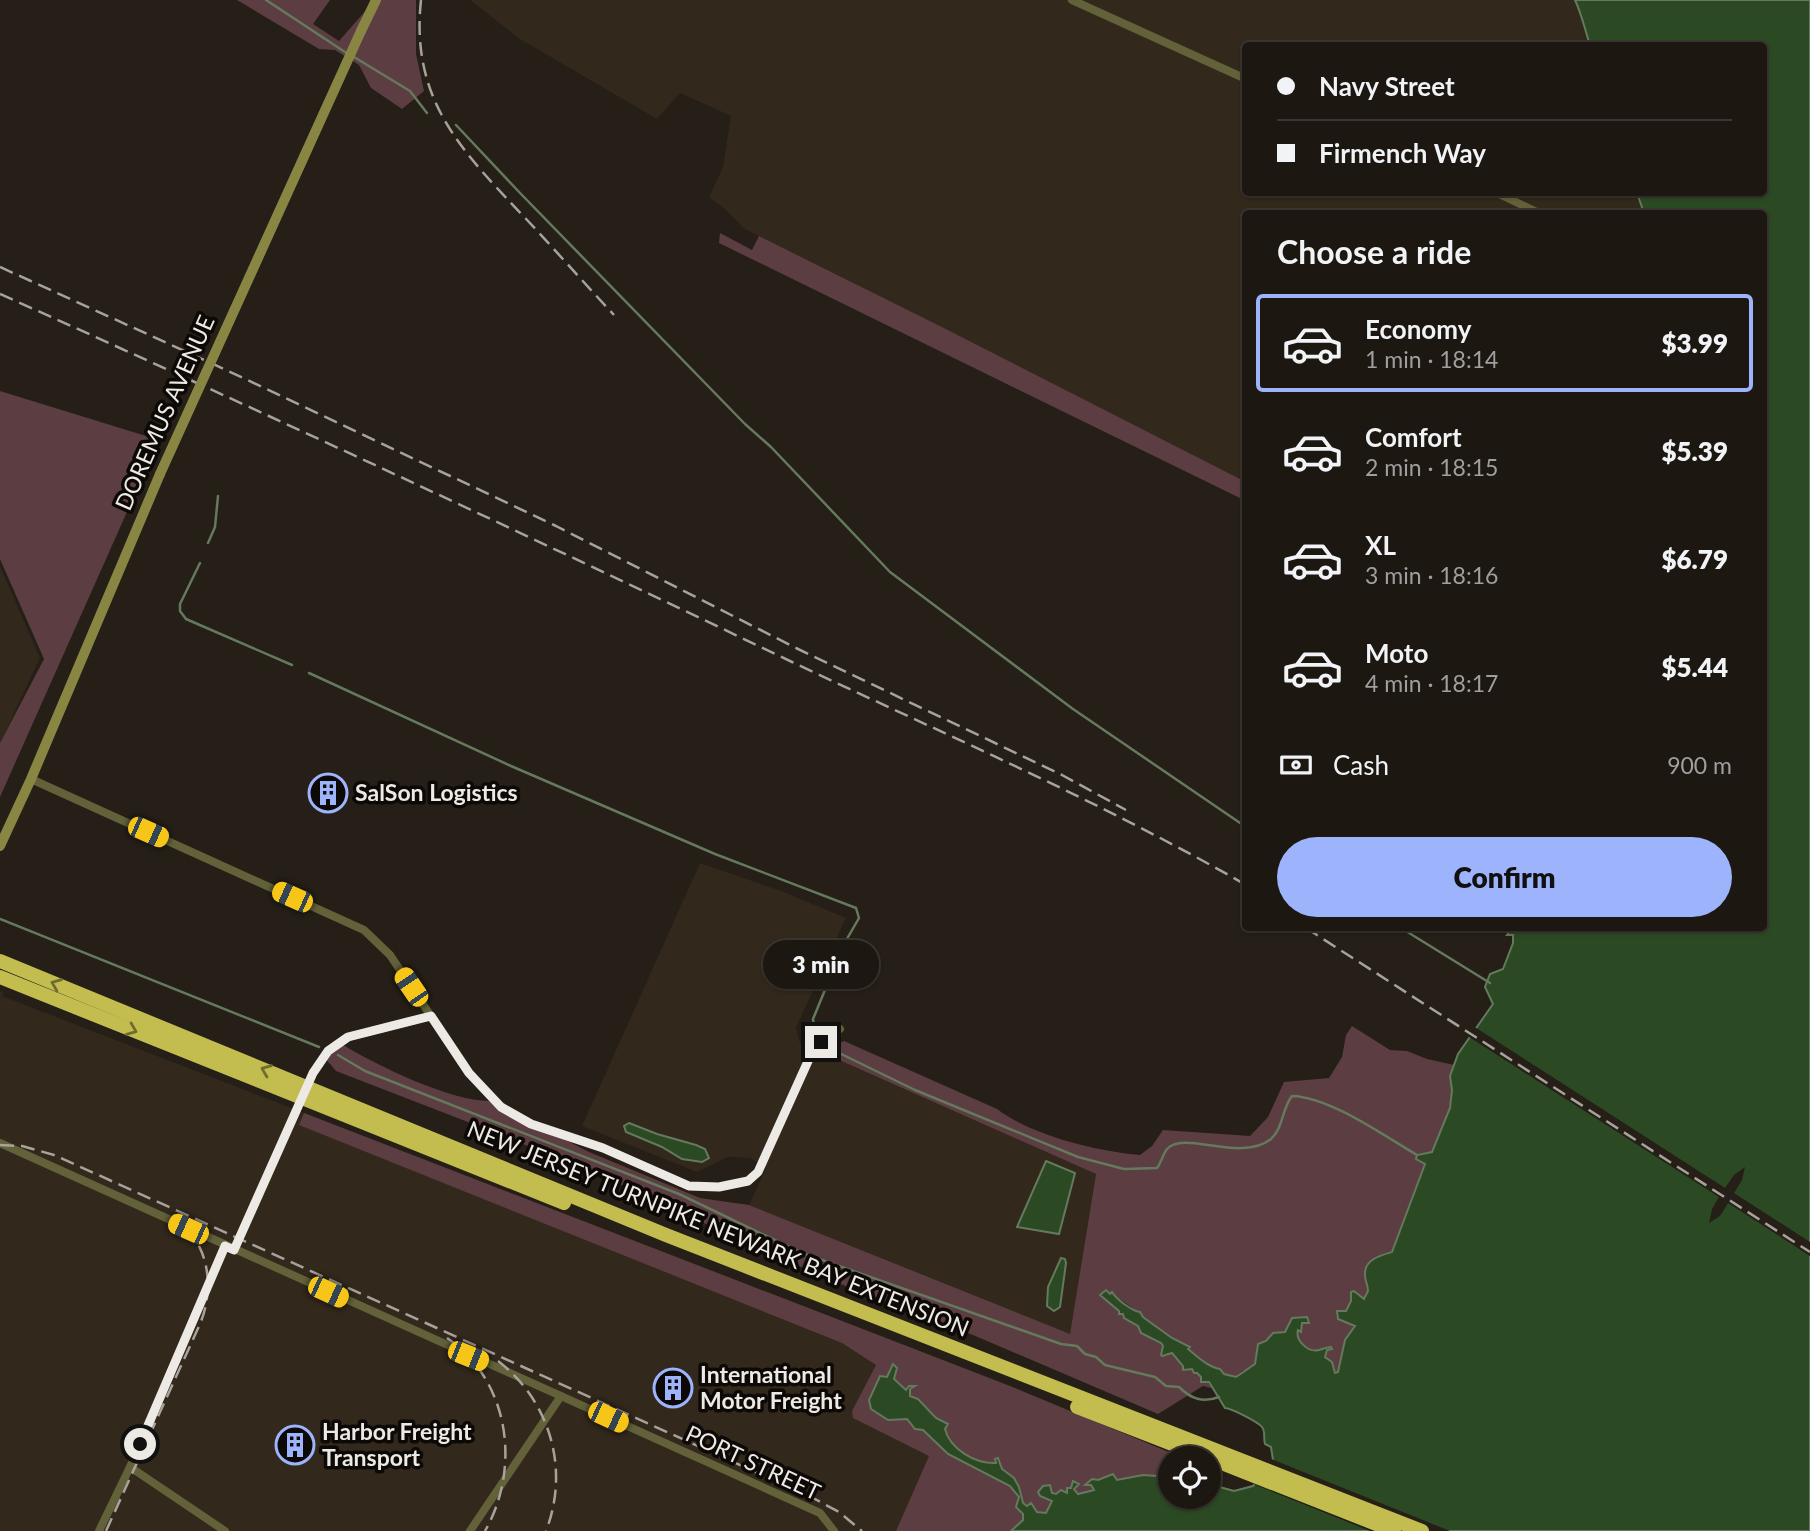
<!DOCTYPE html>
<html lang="en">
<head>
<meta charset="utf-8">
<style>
	:root { --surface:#1c1711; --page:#29241f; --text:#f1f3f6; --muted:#a09f9f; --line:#3a3631; --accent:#9db4fd }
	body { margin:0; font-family:Lato,sans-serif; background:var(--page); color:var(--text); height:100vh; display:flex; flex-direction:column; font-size:26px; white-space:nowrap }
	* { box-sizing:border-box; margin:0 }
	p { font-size:23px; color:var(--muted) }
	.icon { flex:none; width:38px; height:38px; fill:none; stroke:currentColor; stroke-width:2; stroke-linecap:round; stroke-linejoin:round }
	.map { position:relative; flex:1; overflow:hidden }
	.details { position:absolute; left:1242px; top:210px; width:525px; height:721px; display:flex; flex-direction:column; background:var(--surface); border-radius:7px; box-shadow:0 2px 5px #0004,0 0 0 2px var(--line) }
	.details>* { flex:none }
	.banner { position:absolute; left:1242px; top:42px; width:525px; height:154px; border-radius:7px; box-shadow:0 2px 5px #0004,0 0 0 2px var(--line); display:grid; align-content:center; height:154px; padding:0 35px; background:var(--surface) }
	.buttons { position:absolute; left:1158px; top:1446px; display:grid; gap:14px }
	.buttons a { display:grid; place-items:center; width:63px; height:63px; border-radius:50%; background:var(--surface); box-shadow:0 2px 5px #0004,0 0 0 2px var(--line); font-size:35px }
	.end { position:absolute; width:32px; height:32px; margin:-16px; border:9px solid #ede9e4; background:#111; box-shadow:0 0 0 4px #111 }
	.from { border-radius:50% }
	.bubble { position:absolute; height:49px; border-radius:24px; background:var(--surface); box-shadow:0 2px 5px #0004,0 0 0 2px var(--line); font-size:23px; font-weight:800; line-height:49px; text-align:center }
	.car { position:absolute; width:21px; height:42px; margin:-21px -10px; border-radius:9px; box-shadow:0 0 5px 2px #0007; background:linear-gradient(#f5c518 24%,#345 0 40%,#f5c518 0 76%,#345 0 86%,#f5c518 0) }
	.banner b { display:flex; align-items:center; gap:24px; height:66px; font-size:26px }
	.banner b+b { border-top:2px solid var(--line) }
	.banner i { width:18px; height:18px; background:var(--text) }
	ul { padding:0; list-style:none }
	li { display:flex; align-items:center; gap:21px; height:98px; margin:0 14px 10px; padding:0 21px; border:4px solid transparent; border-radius:7px }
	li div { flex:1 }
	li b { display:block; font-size:26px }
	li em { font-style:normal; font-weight:800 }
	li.current { border-color:var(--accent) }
	li>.icon { width:63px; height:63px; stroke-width:1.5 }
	h2 { padding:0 35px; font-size:32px; line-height:84px }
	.pay { display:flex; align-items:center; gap:18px; height:77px; padding:0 35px; font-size:26px }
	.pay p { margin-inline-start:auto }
	.cta { display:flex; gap:14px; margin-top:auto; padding:14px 35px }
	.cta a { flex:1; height:80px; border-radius:42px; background:var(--accent); color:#111; font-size:28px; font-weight:800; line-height:80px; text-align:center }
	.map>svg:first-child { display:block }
</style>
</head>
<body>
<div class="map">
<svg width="1810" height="1531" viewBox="0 0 1810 1531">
	<rect width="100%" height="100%" fill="#251f17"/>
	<!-- built -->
	<g fill="#32281c">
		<path d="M 470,0 L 1575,0 L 1583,16 L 1582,22 L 1590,45 L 1246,46 L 1246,192 L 1637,193 L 1644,213 L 1246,214 L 1246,482 L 942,327 L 743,228 L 725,209 L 709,197 L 723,167 L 731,116 L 680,93 L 657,119 L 520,39 Z"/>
		<path d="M 0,566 L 40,658 L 0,743 Z"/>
		<path d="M 700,863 L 784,892 L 846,918 L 796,1028 L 800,1043 L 1096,1174 L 1070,1335 L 749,1205 L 766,1168 L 750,1158 L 728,1157 L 697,1172 L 582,1126 Z"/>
		<path d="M 0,991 L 3,992 L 2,996 L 1010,1386 L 1183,1458 L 1171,1458 L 1171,1477 L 1153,1475 L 1016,1525 L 1011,1531 L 0,1531 Z"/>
	</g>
	<!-- green -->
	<g fill="#5b3d42">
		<path d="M 237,0 L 330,0 L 313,24 L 339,41 L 375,0 L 416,0 L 416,54 L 424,91 L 402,109 L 371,88 L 359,65 L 335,50 L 319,49 Z"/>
		<path d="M 720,233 L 752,250 L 759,236 L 942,327 L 1246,482 L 1246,501 L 719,243 Z"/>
		<path d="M 0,391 L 159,440 L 0,797 L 0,743 L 44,659 L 0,559 Z"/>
		<path d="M 1352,1026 L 1390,1050 L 1407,1051 L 1427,1059 L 1454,1065 C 1449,1078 1453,1090 1450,1104 C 1448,1120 1438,1137 1432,1152 L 1423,1154 L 1426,1164 L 1392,1252 C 1382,1255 1365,1259 1365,1273 C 1364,1278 1368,1285 1368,1291 L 1364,1299 L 1351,1301 L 1346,1312 L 1337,1311 L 1342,1321 L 1350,1322 L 1356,1326 L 1342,1352 L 1338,1372 L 1335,1373 L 1325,1357 L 1327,1350 L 1325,1347 L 1318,1351 C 1308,1348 1298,1345 1296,1334 L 1307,1317 L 1285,1332 L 1248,1370 L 1242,1371 L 1236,1377 L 1224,1374 L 1220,1369 L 1212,1367 L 1124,1302 L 1110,1294 L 1100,1295 L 1123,1314 L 1125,1318 C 1137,1322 1142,1333 1153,1340 C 1156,1342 1160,1343 1163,1346 L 1161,1355 L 1166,1356 L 1172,1353 L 1174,1354 L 1175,1358 L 1186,1368 L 1192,1369 L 1215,1389 L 1203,1386 L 1158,1414 L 973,1335 L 848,1287 L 729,1236 L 669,1205 L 504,1136 L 336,1071 L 325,1058 L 343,1045 C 378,1066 450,1101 490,1101 L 589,1152 L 700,1198 L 749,1205 L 1070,1334 L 1096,1174 L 821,1052 L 844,1041 L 997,1109 C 1033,1136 1096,1151 1140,1155 L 1152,1146 L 1163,1130 L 1250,1136 L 1268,1117 L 1284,1082 L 1329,1078 L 1342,1057 L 1346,1035 Z"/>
		<path d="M 304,1113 L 1010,1386 L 1183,1458 L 1171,1458 L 1171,1477 L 1143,1475 L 1116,1480 L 1092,1479 L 1086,1484 L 1091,1485 L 1094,1490 L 1077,1494 L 1071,1488 L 1067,1493 L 1052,1493 L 1053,1501 L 1047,1513 L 1037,1512 L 1023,1503 C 1019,1487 1015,1478 1001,1469 L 1000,1461 C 985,1466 960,1455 950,1442 C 943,1433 942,1421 932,1414 C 925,1408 917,1402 910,1396 L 910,1389 L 906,1390 L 893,1379 L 896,1372 L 890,1369 L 887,1377 L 880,1376 L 869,1400 L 888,1420 L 907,1419 L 915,1429 L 923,1429 L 975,1468 L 1010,1486 L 1019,1497 L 1016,1507 L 1023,1514 L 1023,1520 L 1011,1531 L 896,1531 L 929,1456 L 853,1418 L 852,1411 L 876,1365 L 842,1343 L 299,1125 Z"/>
	</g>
	<!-- water -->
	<g fill="#2b4923" stroke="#65795d" stroke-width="2">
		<path d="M 1575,0 L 1810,0 L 1810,1531 L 1011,1531 L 1023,1520 L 1023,1514 L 1016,1507 L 1019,1497 L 1010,1486 L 948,1454 L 923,1430 L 915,1429 L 907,1419 L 888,1420 L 871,1409 L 869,1400 L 880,1376 L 887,1377 L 893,1364 L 897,1368 L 894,1379 L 906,1390 L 909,1386 L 915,1386 L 910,1389 L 910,1396 L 918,1399 L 936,1418 L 948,1424 L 945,1429 C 950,1449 975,1464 996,1463 L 995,1459 L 998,1458 L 1002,1469 L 1014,1478 L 1019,1487 L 1023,1503 L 1027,1506 L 1031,1503 L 1037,1512 L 1046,1513 L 1052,1501 L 1040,1496 L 1038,1492 L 1043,1486 L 1050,1485 L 1052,1493 L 1056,1494 L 1061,1490 L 1067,1493 L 1067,1488 L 1071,1488 L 1073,1481 L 1079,1484 L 1074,1489 L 1078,1494 L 1094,1490 L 1091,1485 L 1085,1485 L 1092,1479 L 1098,1480 L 1113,1474 L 1117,1480 L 1143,1475 L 1171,1477 L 1171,1496 L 1209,1496 L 1209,1484 L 1234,1491 L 1253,1486 L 1273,1460 L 1271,1447 L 1265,1444 C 1263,1438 1266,1432 1262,1427 C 1258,1422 1231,1408 1225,1408 L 1209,1382 L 1201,1382 L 1201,1377 L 1197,1373 L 1194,1373 L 1192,1369 L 1183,1370 L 1183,1366 L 1172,1353 L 1162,1356 L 1161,1355 L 1163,1346 L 1161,1343 L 1141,1333 L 1138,1326 L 1124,1318 L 1123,1314 L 1119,1314 L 1119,1311 L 1100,1295 L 1106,1290 L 1110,1294 L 1112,1292 C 1116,1299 1132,1311 1140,1312 L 1143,1317 L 1172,1338 L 1190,1347 L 1188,1349 C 1198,1357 1208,1367 1220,1369 L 1224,1374 L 1236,1377 L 1255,1364 L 1258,1344 L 1266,1341 L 1273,1333 L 1285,1332 L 1292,1318 L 1307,1317 L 1309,1323 L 1302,1323 L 1301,1332 L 1298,1330 C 1295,1340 1308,1353 1319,1350 C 1323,1349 1327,1347 1331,1347 L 1332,1349 L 1327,1350 L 1325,1357 L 1332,1362 L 1335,1373 L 1338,1372 L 1345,1340 L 1355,1326 L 1338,1319 L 1337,1311 L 1346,1311 L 1351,1301 L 1351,1292 L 1354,1291 L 1364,1299 L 1368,1291 C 1368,1285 1364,1278 1365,1273 C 1365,1259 1382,1255 1392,1252 L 1425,1164 L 1416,1159 L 1417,1155 L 1432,1152 L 1450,1108 L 1452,1090 L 1450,1076 L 1458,1054 L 1493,1004 L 1485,987 L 1490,974 L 1503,969 L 1513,943 L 1513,935 L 1507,935 L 1512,928 L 1764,928 L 1764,214 L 1644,213 L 1637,193 L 1764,192 L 1764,46 L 1590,45 C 1585,30 1582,15 1575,0 Z"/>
		<path d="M 629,1123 L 657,1134 L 696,1145 L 705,1149 L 709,1158 L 702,1162 L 682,1159 L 662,1147 L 626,1132 L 624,1126 Z"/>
		<path d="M 1046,1161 L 1075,1173 L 1059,1234 L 1017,1227 Z"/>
		<path d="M 1061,1258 L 1065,1259 L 1066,1263 L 1060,1307 L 1054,1311 L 1047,1306 L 1048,1287 Z"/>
	</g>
	<!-- pier -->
	<g fill="#251f17">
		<path d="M 1473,1026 L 1725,1188 L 1734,1175 L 1745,1167 L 1742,1180 L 1734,1193 L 1810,1242 L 1810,1256 L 1728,1203 L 1720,1216 L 1709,1223 L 1712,1209 L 1719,1197 L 1466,1035 Z"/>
		<path d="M 1269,1458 L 1450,1531 L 1370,1531 L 1251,1483 Z"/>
	</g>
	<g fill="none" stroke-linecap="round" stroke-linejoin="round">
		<!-- stream -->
		<g stroke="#65795d" stroke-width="2.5">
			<path d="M 266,0 L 348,54"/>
			<path d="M 354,57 L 410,91 L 427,113"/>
			<path d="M 456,125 L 521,194 L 745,424 L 771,447 L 890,572 L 1073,709 L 1246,827"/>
			<path d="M 208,543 L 215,527 L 218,496"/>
			<path d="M 200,563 L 180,604 L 180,611 L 186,619 L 292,665"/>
			<path d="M 309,673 L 511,766 L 715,854 L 856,908 L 859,918 L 844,944 L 813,1019 L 815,1034 L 821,1042 L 835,1051 L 915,1090 L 1078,1157 L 1124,1169 L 1157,1168 C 1161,1163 1163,1154 1167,1149 C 1185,1130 1240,1163 1271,1139 C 1283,1129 1282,1108 1292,1096 C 1330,1097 1384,1136 1417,1155"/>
			<path d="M 0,919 L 319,1047"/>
			<path d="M 1401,928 L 1490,983"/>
			<path d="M 338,1055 L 365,1071 L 679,1194 L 802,1253 L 1061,1344 L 1077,1346 L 1085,1354 L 1096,1357 L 1105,1365 L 1155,1377 L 1166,1386 L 1179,1387 C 1191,1399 1203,1403 1219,1397"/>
		</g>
		<!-- street -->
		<g stroke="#636139" stroke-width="8">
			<path d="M 1072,0 L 1246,79"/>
			<path d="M 1495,192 L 1541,214"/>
			<path d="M 31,779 L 364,930 L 390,955 L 469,1073 L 501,1107 L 531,1124 L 603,1148 L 689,1186 L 719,1187 L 748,1181 L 758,1172 L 814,1047 L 840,1029"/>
			<path d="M 0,1143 L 820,1513 L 834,1531"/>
			<path d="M 234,1250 L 313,1073 L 328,1051 L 348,1037 L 431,1016"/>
			<path d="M 130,1467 L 225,1531"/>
			<path d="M 99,1531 L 130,1467 L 225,1246"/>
			<path d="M 470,1531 L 561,1396"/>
		</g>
		<!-- secondary -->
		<g stroke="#898643" stroke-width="10">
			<path d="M 361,31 L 376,0"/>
			<path d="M 0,846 L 31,779 L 160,474"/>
		</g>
		<!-- highway -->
		<path stroke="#c2bd4e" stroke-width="14" d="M 1209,1458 L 1394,1531"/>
		<!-- rail -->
		<g stroke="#a7a29c" stroke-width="2.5" stroke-dasharray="14 7" stroke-linecap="butt">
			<path d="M 421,0 C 410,102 464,153 528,221 C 557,252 585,284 614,315"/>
			<path d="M 0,267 L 224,369 L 556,526 L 796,648 L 1062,775 L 1126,810"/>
			<path d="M 0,294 C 266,413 529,536 792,662 C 944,734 1100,801 1246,885"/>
			<path d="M 1306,928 L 1810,1252"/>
			<path d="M 0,1145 L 22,1146 L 54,1155 L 813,1498 L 839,1512 L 862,1531"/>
			<path d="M 447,1338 C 510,1381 521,1468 485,1531"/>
			<path d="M 498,1361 C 550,1401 570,1469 546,1531"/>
			<path d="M 106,1531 L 200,1324 C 216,1285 208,1241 173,1215"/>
		</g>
		<!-- secondary-bridge -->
		<path stroke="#898643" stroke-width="10" d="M 160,474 L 361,31"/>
		<!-- highway-bridge -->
		<g stroke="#c2bd4e" stroke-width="14">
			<path d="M 0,961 L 666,1235 L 1422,1531"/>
			<path d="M 0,977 L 564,1203"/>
			<path d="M 1077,1407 L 1208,1458"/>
		</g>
	</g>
	<!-- one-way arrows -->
	<defs><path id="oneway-chevron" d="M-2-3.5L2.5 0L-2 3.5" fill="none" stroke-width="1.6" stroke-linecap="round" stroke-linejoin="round" transform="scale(1.75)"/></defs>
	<g stroke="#706c2e">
		<use href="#oneway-chevron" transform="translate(56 984) rotate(-158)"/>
		<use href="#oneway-chevron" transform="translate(132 1030) rotate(22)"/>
		<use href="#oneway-chevron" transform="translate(266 1070) rotate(-158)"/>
	</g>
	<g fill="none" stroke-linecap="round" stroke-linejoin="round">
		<!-- route -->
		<path stroke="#ede9e4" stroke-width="9" d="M 140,1444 L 225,1246 L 234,1250 L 313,1073 L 328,1051 L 348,1037 L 431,1016 L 469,1073 L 501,1107 L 531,1124 L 603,1148 L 689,1186 L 719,1187 L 748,1181 L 758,1172 L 814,1048 L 821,1042"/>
	</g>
	<!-- icons -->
	<defs>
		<symbol id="building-ring" viewBox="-11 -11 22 22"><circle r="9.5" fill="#0c0906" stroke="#9db4fd" stroke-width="1.5"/><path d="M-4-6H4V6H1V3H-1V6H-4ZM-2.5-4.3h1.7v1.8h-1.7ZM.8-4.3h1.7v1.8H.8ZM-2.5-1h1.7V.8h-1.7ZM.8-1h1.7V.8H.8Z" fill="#9db4fd"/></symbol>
	</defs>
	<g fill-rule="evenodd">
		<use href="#building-ring" x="306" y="771" width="44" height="44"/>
		<use href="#building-ring" x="651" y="1366" width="44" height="44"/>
		<use href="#building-ring" x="273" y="1423" width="44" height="44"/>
	</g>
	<g text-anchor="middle" stroke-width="7" stroke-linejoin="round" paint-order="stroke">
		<!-- street labels -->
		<g font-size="23" fill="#ede9e4" stroke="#0c0906">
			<text transform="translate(165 413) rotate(-66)" y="8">DOREMUS AVENUE</text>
			<text transform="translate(718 1229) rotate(22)" y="8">NEW JERSEY TURNPIKE NEWARK BAY EXTENSION</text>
			<text transform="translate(753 1463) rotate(25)" y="8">PORT STREET</text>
		</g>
		<!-- poi labels -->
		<g font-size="23" font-weight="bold" fill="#ede9e4" stroke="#0c0906" text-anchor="start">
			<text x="355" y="801">SalSon Logistics</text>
			<text x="700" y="1383">International<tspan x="700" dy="26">Motor Freight</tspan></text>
			<text x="322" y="1440">Harbor Freight<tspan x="322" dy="26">Transport</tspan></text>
		</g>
	</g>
</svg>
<div class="buttons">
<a><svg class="icon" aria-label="locate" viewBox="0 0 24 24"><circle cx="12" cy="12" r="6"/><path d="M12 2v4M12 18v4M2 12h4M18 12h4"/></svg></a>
</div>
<i class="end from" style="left:140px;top:1444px"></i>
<i class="end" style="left:821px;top:1042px"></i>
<div class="bubble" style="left:763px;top:940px;width:116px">3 min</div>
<i class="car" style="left:148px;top:832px;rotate:114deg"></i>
<i class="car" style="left:292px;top:897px;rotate:294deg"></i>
<i class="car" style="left:411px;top:987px;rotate:326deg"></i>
<i class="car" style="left:188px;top:1229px;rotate:294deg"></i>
<i class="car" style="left:328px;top:1292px;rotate:115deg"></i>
<i class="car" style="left:468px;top:1356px;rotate:112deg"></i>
<i class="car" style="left:608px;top:1417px;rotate:115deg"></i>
<div class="banner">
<b><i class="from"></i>Navy Street</b>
<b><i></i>Firmench Way</b>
</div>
<section class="details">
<h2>Choose a ride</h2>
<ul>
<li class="current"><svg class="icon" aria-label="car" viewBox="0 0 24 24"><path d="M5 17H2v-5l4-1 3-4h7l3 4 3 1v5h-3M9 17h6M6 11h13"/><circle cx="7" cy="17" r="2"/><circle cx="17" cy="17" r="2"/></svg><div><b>Economy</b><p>1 min · 18:14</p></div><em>$3.99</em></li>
<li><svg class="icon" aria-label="car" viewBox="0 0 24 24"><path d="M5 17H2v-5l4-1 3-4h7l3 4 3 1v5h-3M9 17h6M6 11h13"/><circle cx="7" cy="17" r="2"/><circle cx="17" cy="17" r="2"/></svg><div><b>Comfort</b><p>2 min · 18:15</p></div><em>$5.39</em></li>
<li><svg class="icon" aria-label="car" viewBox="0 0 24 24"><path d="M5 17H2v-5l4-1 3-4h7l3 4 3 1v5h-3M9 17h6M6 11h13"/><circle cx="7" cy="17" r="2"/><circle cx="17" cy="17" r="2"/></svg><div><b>XL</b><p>3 min · 18:16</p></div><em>$6.79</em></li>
<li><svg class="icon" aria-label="car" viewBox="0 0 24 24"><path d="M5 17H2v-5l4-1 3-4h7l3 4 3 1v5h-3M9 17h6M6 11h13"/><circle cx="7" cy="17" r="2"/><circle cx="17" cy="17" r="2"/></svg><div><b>Moto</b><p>4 min · 18:17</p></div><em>$5.44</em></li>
</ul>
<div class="pay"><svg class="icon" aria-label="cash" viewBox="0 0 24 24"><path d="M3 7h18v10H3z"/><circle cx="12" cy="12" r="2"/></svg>Cash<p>900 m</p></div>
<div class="cta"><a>Confirm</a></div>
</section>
</div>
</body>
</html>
